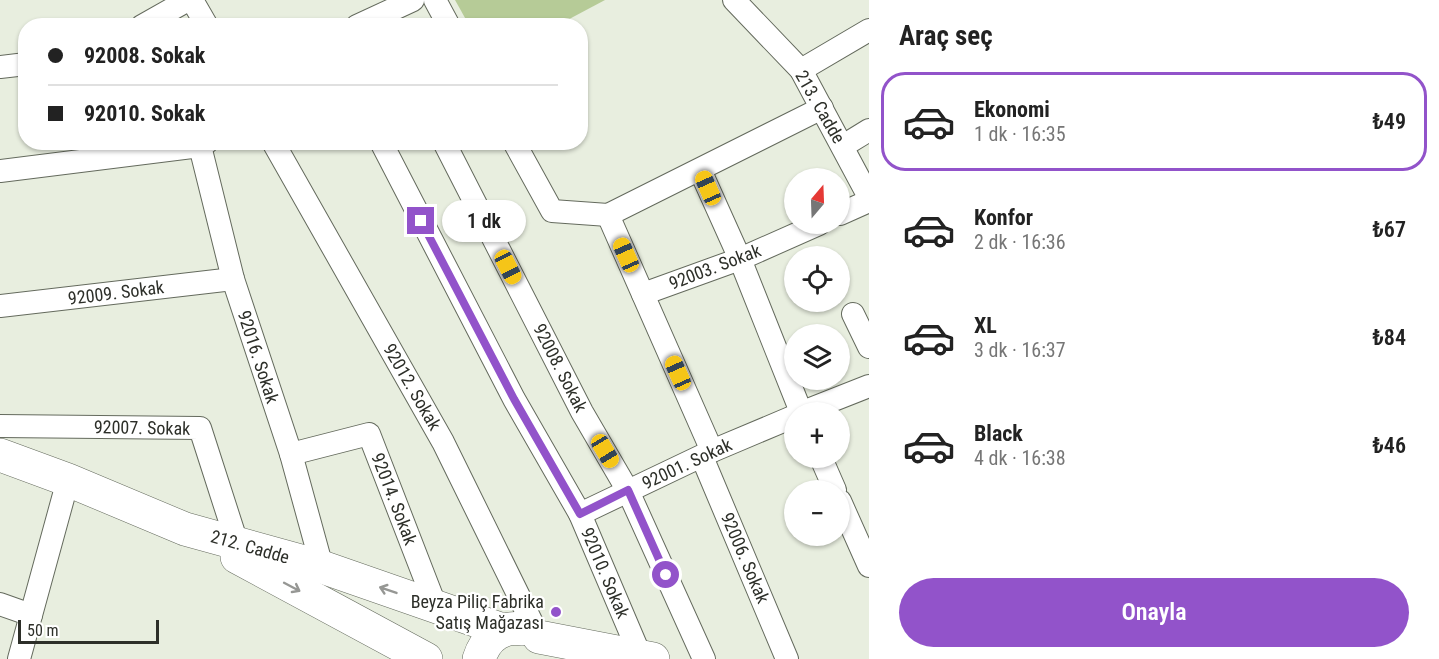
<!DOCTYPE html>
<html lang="tr">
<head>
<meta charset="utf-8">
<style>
	:root { --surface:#fff; --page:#f6f6f6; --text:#222; --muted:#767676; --line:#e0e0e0; --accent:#9253ca }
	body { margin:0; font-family:"Roboto Condensed",sans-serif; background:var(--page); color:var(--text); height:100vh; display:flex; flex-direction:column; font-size:22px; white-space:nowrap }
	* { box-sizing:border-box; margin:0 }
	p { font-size:20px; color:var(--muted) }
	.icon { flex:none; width:33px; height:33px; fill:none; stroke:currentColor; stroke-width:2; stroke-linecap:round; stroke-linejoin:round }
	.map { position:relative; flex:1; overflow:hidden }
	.sheet { display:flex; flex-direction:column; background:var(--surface); width:570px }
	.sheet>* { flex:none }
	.top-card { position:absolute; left:18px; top:18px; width:570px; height:132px; border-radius:24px; box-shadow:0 2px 4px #0004; display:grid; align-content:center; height:132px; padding:0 30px; background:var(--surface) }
	.needle { width:39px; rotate:19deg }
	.fabs { position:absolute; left:784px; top:168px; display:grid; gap:12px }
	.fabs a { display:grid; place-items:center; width:66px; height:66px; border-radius:50%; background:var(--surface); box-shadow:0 2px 4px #0004; font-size:30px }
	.scale { position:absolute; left:18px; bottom:15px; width:141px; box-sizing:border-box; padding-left:6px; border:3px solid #2d2f29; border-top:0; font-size:16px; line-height:21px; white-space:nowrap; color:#2d2f29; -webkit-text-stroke:4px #fff; paint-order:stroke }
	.end { position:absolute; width:27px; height:27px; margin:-14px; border:8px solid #9253ca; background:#fff; box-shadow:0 0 0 3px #fff }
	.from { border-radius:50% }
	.bubble { position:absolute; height:42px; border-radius:21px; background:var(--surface); box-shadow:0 2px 4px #0004; font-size:20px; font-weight:600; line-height:42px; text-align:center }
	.car { position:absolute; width:18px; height:36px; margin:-18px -9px; border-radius:8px; box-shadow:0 0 4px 2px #0007; background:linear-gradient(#f5c518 24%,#345 0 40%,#f5c518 0 76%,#345 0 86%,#f5c518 0) }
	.top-card b { display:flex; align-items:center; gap:21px; height:57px; font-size:22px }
	.top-card b+b { border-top:2px solid var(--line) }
	.top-card i { width:15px; height:15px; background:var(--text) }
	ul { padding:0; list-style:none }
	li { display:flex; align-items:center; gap:18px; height:99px; margin:0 12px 9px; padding:0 18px; border:3px solid transparent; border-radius:24px }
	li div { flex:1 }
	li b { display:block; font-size:22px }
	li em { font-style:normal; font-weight:600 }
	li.on { border-color:var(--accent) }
	li>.icon { width:54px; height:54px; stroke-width:1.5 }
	h2 { padding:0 30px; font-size:27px; line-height:72px }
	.primary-button { display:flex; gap:12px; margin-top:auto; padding:12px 30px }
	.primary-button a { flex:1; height:69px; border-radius:36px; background:var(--accent); color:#fff; font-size:24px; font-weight:600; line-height:69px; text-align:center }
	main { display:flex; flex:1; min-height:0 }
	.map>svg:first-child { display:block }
</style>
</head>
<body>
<main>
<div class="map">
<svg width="869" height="659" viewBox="0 0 869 659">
	<rect width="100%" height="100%" fill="#e8eedf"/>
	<!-- park -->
	<path fill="#b6cb97" d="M 455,0 L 605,0 L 558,25 L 469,25 Z"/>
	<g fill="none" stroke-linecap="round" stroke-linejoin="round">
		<defs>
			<g id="street">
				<path d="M 192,0 L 207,26"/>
				<path d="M 435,0 L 449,26"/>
				<path d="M 734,0 L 801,70 L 869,197"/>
				<path d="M 142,26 L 188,0"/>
				<path d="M 357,26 L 413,0"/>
				<path d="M 0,67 L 26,64"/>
				<path d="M 801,70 L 869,30"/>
				<path d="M 273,142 L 443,442 L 539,637"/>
				<path d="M 381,142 L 514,399 L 580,514 L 640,655"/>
				<path d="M 444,142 L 582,412 L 628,491 L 704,659"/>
				<path d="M 514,142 L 552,211 L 608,215"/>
				<path d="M 200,146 L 233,279 L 291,454 L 322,567"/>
				<path d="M 843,146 L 869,130"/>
				<path d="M 700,170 L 740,259 L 801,412"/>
				<path d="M 0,171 L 200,146 L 207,142"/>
				<path d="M 840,214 L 869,201"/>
				<path d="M 608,215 L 712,451"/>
				<path d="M 608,215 L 822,108"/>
				<path d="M 643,294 L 740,259 L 819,224"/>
				<path d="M 0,306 L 233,279"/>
				<path d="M 853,314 L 869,347"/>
				<path d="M 803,412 L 869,386"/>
				<path d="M 0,426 L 200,428 L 237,543"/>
				<path d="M 291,454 L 369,434 L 436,607"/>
				<path d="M 702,457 L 787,659"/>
				<path d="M 821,458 L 835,490"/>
				<path d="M 840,501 L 869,566"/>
				<path d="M 580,514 L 712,451 L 795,416"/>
				<path d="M 0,604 L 31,615"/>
				<path d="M 19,659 L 68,480"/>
			</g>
			<g id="secondary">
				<path d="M 0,455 L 68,480 L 185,529 L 322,567 L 503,630"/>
				<path d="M 237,557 L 426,659"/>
				<path d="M 539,637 L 653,659"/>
				<path d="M 479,659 C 485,640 499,626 521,629"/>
			</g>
		</defs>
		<!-- street casing -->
		<use href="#street" stroke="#646a5d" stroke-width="24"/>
		<!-- secondary casing -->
		<use href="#secondary" stroke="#646a5d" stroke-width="34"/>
		<!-- street -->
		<use href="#street" stroke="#fff" stroke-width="22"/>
		<!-- secondary -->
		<use href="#secondary" stroke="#fff" stroke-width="33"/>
	</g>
	<!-- one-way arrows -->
	<defs><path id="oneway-shaft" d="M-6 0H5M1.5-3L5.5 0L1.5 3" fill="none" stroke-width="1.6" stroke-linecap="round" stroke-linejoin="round" transform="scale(1.5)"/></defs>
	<g stroke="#969794">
		<use href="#oneway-shaft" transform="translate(292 587) rotate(28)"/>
		<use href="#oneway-shaft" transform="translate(388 590) rotate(-161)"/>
	</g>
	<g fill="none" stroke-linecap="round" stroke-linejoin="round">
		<!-- route -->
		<path stroke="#9253ca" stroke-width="8" d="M 421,221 L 514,399 L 580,514 L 628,490 L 666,575"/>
	</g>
	<!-- markers -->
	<circle fill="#9253ca" stroke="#fff" stroke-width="2" cx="556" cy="612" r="6"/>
	<g text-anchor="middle" stroke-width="4.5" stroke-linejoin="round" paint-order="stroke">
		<!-- street labels -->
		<g font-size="18" fill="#2d2f29" stroke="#fff">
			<text transform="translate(820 107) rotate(60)" y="6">213. Cadde</text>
			<text transform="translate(715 267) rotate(-21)" y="6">92003. Sokak</text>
			<text transform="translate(116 293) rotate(-7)" y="6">92009. Sokak</text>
			<text transform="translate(258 357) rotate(72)" y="6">92016. Sokak</text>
			<text transform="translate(560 368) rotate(63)" y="6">92008. Sokak</text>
			<text transform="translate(412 387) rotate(60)" y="6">92012. Sokak</text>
			<text transform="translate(142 428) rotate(1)" y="6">92007. Sokak</text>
			<text transform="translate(687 464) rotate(-25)" y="6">92001. Sokak</text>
			<text transform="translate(394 499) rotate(69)" y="6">92014. Sokak</text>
			<text transform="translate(250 547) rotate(16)" y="6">212. Cadde</text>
			<text transform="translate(745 558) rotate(67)" y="6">92006. Sokak</text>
			<text transform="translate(605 573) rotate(67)" y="6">92010. Sokak</text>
		</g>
		<!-- poi labels -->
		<g font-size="18" fill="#2d2f29" stroke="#fff" text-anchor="end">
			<text x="544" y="608">Beyza Piliç Fabrika<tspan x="544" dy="21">Satış Mağazası</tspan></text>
		</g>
	</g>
</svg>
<div class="fabs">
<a><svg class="needle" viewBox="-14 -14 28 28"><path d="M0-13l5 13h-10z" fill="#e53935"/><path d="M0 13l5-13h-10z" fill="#767676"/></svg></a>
<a><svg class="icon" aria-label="locate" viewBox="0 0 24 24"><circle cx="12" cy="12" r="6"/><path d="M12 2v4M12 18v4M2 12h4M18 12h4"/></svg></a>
<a><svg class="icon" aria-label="layers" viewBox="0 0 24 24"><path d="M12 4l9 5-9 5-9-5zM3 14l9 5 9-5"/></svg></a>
<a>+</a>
<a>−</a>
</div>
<div class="scale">50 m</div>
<i class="end from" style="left:666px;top:575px"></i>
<i class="end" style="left:421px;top:221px"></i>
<div class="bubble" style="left:442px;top:200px;width:84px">1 dk</div>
<i class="car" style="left:708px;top:188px;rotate:336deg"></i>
<i class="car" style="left:626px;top:255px;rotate:336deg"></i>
<i class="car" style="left:508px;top:267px;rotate:153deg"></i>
<i class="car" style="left:678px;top:373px;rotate:336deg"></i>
<i class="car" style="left:605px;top:451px;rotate:149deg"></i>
<div class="top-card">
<b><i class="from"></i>92008. Sokak</b>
<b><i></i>92010. Sokak</b>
</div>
</div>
<section class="sheet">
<h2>Araç seç</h2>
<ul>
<li class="on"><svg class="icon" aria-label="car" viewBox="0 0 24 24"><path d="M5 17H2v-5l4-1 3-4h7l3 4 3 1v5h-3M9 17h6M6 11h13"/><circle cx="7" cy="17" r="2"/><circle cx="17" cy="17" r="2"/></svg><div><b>Ekonomi</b><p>1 dk · 16:35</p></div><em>₺49</em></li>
<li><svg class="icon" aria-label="car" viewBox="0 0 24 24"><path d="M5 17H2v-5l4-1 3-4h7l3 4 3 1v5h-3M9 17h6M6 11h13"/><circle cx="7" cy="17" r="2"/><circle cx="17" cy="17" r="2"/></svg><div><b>Konfor</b><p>2 dk · 16:36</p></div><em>₺67</em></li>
<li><svg class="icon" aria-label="car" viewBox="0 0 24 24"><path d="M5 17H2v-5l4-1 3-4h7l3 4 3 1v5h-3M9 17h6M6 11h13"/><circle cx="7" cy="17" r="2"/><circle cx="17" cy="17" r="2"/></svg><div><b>XL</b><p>3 dk · 16:37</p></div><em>₺84</em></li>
<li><svg class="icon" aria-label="car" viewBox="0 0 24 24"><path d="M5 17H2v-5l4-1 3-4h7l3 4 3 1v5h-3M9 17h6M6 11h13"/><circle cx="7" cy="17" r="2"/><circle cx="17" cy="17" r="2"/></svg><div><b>Black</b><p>4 dk · 16:38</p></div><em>₺46</em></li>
</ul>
<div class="primary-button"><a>Onayla</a></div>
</section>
</main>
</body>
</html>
